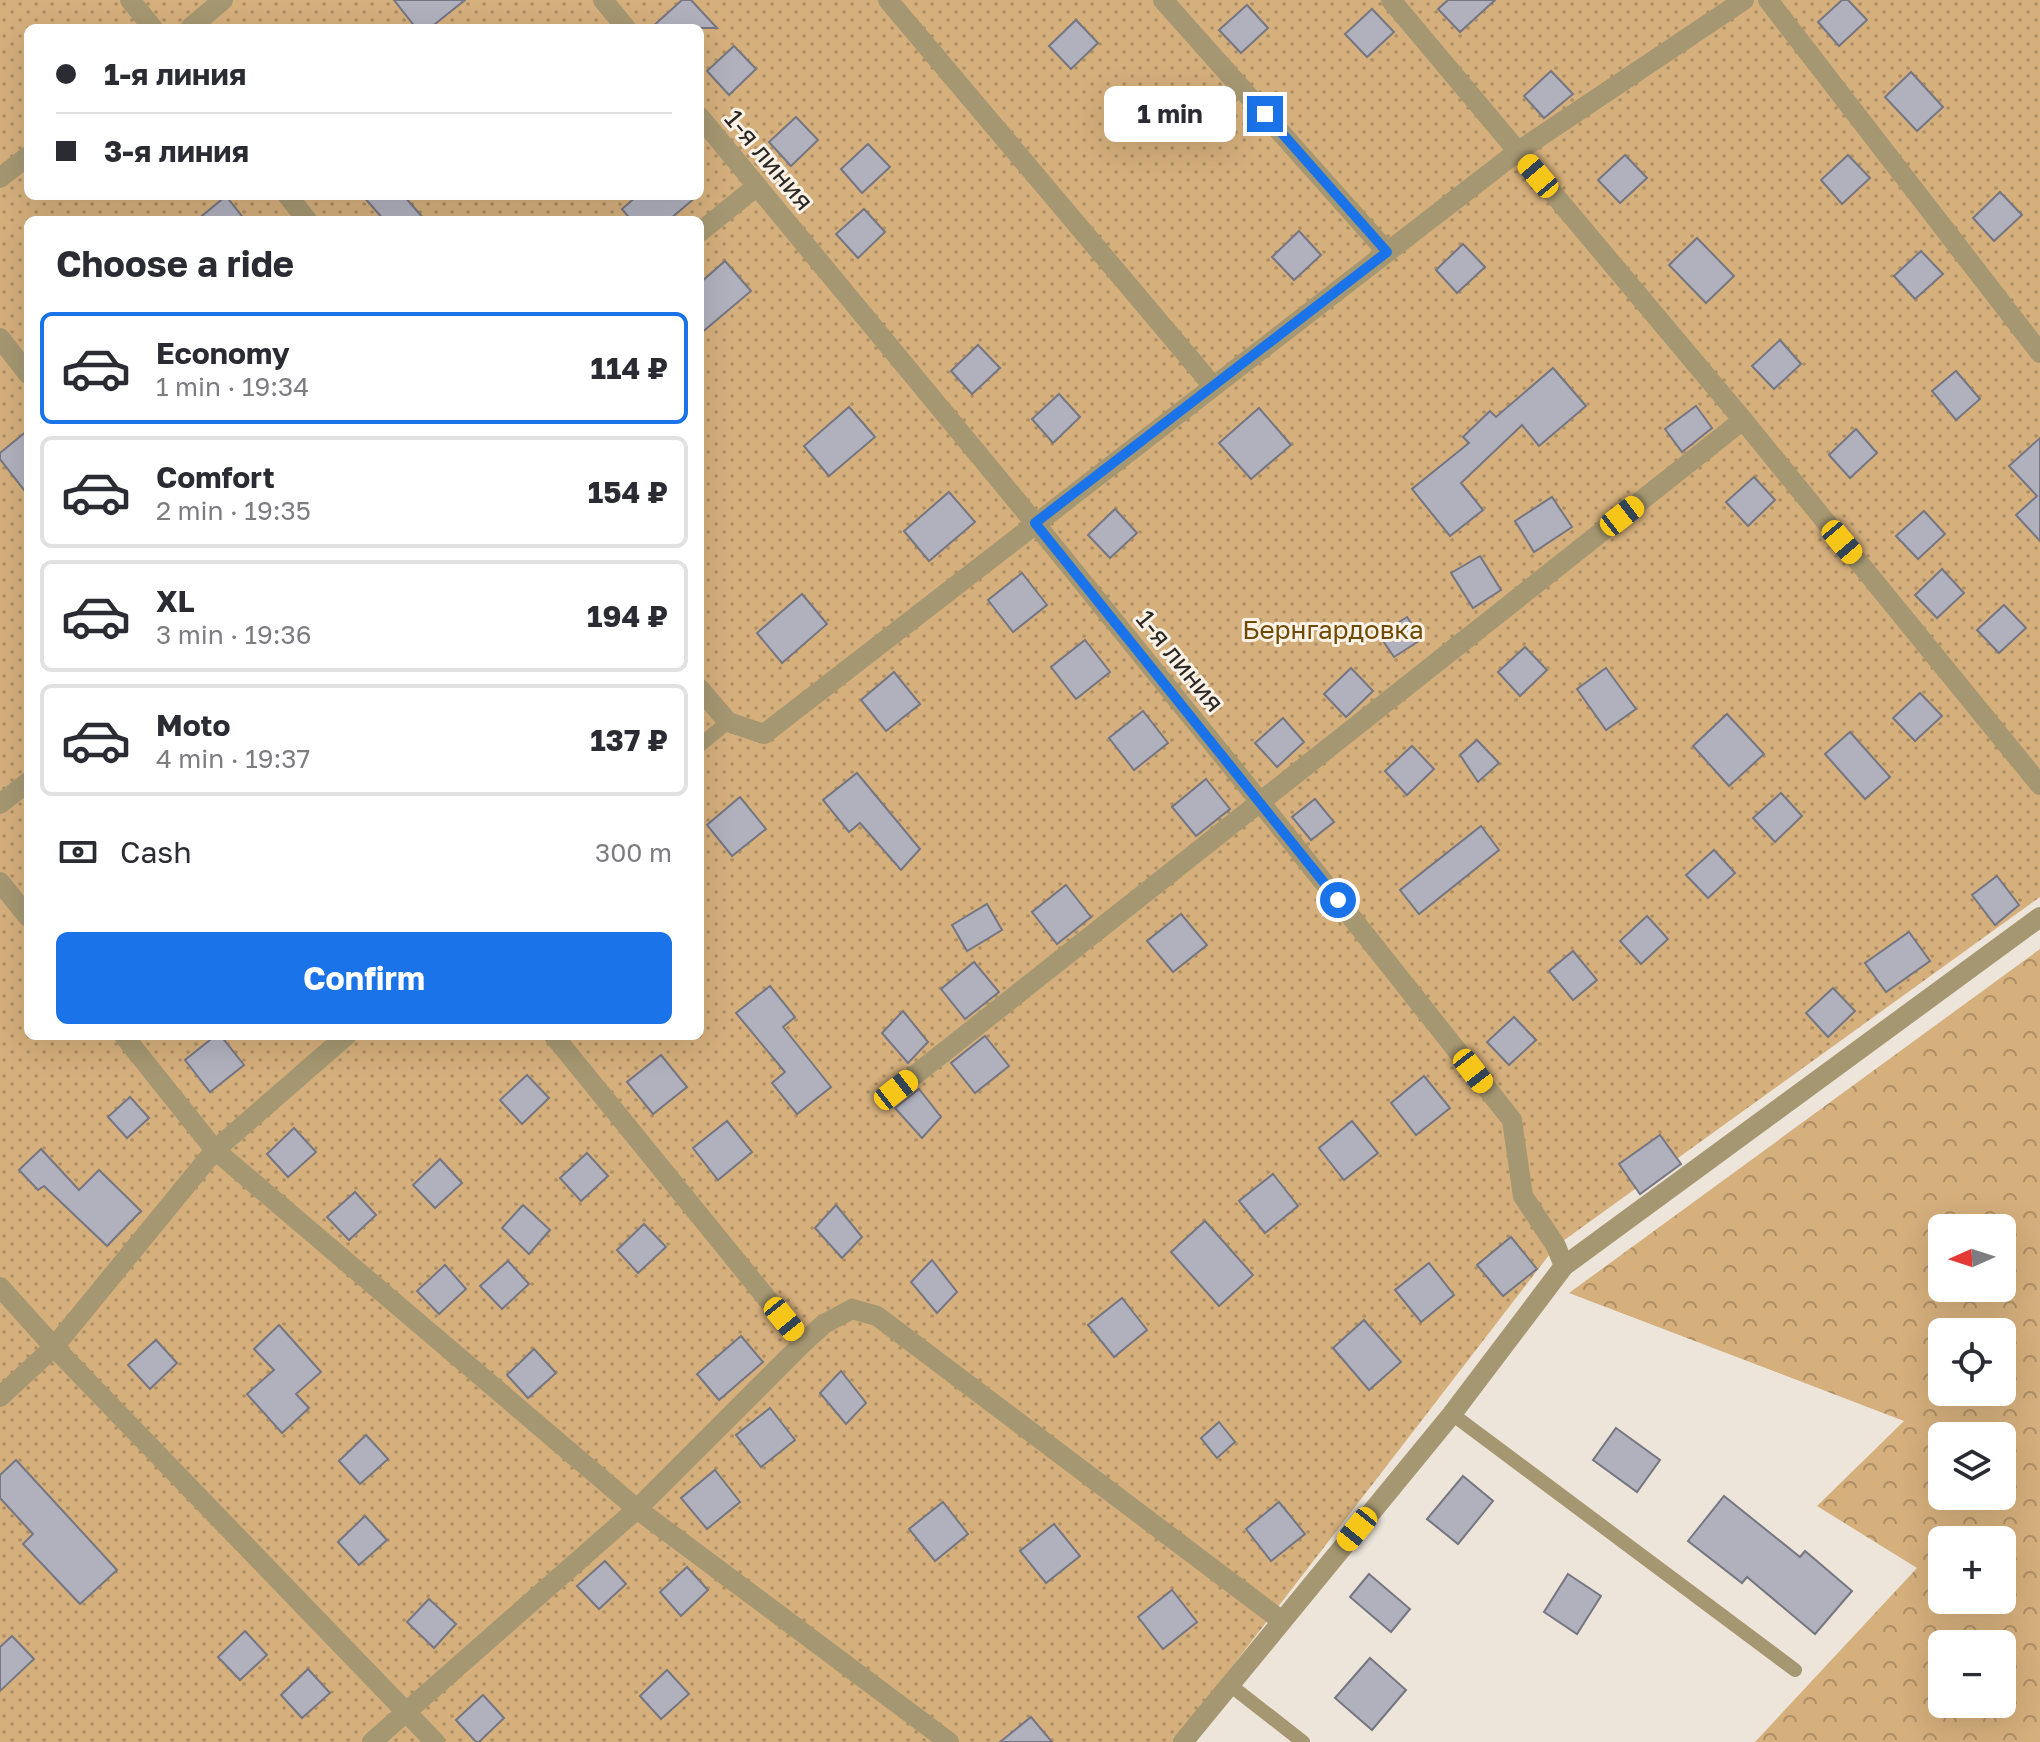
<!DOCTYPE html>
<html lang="en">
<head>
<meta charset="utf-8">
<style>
	:root { --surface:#fff; --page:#f2f2f3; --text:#2b2b33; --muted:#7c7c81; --line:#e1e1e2; --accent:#1a73e8 }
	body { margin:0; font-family:"Golos Text",sans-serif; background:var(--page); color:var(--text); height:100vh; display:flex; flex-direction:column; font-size:30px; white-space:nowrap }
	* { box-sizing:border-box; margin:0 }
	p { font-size:26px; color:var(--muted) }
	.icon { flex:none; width:44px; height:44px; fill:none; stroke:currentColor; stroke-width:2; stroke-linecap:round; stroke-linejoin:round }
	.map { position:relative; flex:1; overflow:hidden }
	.drawer { position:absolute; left:24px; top:216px; width:680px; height:824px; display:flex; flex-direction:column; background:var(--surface); border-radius:12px; box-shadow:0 8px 32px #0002 }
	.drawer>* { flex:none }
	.banner { position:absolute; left:24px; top:24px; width:680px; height:176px; border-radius:12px; box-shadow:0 8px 32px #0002; display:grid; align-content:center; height:176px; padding:0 32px; background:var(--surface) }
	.needle { width:52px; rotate:267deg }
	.controls { position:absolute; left:1928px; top:1214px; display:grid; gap:16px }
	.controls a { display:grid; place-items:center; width:88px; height:88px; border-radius:12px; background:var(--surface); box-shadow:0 8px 32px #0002; font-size:40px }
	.end { position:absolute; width:36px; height:36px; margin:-18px; border:10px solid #1a73e8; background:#fff; box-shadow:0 0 0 4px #fff }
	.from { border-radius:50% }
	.bubble { position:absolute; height:56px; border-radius:12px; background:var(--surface); box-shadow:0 8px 32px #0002; font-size:26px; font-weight:700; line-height:56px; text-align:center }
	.car { position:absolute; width:24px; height:48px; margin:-24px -12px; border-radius:10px; box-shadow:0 0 6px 2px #0007; background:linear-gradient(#f5c518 24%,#345 0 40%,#f5c518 0 76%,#345 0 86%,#f5c518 0) }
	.banner b { display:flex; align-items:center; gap:28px; height:76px; font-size:30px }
	.banner b+b { border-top:2px solid var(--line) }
	.banner i { width:20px; height:20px; background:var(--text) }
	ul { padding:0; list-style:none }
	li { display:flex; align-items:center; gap:24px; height:112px; margin:0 16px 12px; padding:0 16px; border:4px solid var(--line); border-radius:12px }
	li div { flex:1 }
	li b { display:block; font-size:30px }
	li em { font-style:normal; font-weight:700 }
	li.selected { border-color:var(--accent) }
	li>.icon { width:72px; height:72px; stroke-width:1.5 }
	h2 { padding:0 32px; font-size:36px; line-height:96px }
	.pay { display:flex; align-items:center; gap:20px; height:88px; padding:0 32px; font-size:30px }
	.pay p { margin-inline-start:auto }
	.button { display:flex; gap:16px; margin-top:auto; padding:16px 32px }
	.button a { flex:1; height:92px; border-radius:12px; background:var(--accent); color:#fff; font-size:32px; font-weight:700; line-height:92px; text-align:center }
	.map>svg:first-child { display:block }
</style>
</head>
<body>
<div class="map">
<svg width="2040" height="1742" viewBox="0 0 2040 1742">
	<defs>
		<pattern id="green-dots" width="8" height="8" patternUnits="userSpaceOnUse" patternTransform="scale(2)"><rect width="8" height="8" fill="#d5af7c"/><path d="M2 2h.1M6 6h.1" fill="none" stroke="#ad8e65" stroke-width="1.8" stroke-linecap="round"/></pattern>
		<pattern id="forest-crowns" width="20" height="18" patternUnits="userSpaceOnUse" patternTransform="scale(2)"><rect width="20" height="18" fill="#d5af7c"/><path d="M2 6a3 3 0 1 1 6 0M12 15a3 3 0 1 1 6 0" fill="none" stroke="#ad8e65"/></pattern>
	</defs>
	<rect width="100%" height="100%" fill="#ede5da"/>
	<!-- green -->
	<path fill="url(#green-dots)" fill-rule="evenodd" d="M 0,0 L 2040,0 L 2040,897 L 1556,1246 L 1174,1742 L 0,1742 ZM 28,28 L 700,28 L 700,196 L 28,196 ZM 28,220 L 700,220 L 700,1036 L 28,1036 Z"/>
	<!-- forest -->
	<path fill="url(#forest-crowns)" fill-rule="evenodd" d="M 2040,949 L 2040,1742 L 1755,1742 L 1917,1568 L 1817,1506 L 1904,1421 L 1569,1293 ZM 1942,1228 L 2002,1228 L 2002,1288 L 1942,1288 ZM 1942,1332 L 2002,1332 L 2002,1392 L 1942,1392 ZM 1942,1436 L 2002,1436 L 2002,1496 L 1942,1496 ZM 1942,1540 L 2002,1540 L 2002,1600 L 1942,1600 ZM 1942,1644 L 2002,1644 L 2002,1704 L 1942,1704 Z"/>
	<!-- building -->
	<g fill="#b0b1bd" stroke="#757681" stroke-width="2">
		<path d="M 394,0 L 465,0 L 430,28 L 416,28 Z"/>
		<path d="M 682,0 L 691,0 L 717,28 L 651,28 Z"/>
		<path d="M 1448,0 L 1495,0 L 1460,32 L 1438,9 Z"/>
		<path d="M 1842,0 L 1848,0 L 1867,20 L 1839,46 L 1818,22 Z"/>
		<path d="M 1247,5 L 1268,28 L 1241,53 L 1219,30 Z"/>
		<path d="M 1372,9 L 1394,32 L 1367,57 L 1345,34 Z"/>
		<path d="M 1076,20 L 1098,43 L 1071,69 L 1049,46 Z"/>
		<path d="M 734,46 L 756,69 L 729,95 L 707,71 Z"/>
		<path d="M 1551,71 L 1573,94 L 1544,118 L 1524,96 Z"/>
		<path d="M 1911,72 L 1943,107 L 1917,131 L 1885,97 Z"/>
		<path d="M 796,117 L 818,140 L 791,166 L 769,142 Z"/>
		<path d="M 868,144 L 890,167 L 862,193 L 841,169 Z"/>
		<path d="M 1625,155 L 1647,178 L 1620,203 L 1598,180 Z"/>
		<path d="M 1848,155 L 1870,178 L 1842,204 L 1821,180 Z"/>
		<path d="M 2000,192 L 2022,215 L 1994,241 L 1973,218 Z"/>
		<path d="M 226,196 L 245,220 L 197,220 Z"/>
		<path d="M 363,196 L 404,196 L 425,220 L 384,220 Z"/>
		<path d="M 637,196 L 697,196 L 669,220 L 631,220 L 622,209 Z"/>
		<path d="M 864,209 L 885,232 L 858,258 L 836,234 Z"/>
		<path d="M 1299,231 L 1321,255 L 1294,280 L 1272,257 Z"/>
		<path d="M 1697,238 L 1734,276 L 1706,303 L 1669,265 Z"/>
		<path d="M 1463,244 L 1485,267 L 1457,293 L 1436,270 Z"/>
		<path d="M 1921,251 L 1943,274 L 1915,299 L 1894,276 Z"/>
		<path d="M 725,261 L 751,291 L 700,334 L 700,283 Z"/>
		<path d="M 1780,340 L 1801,364 L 1774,389 L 1752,366 Z"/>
		<path d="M 978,345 L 1000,368 L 972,394 L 951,371 Z"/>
		<path d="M 1553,368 L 1586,406 L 1539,446 L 1522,425 L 1461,483 L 1483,510 L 1450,536 L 1412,489 L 1469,443 L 1463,437 L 1490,411 L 1496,417 Z"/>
		<path d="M 1956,371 L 1980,399 L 1956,420 L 1932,391 Z"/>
		<path d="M 1059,394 L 1080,417 L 1053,443 L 1032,419 Z"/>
		<path d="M 1696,406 L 1712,428 L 1682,452 L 1665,429 Z"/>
		<path d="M 849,407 L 875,437 L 829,476 L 804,446 Z"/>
		<path d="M 1259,408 L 1291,445 L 1251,479 L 1219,443 Z"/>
		<path d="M 1856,429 L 1877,453 L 1850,478 L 1829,455 Z"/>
		<path d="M 28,430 L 28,495 L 0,459 L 0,453 Z"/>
		<path d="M 2040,438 L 2040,541 L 2016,515 L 2037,496 L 2009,466 Z"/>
		<path d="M 1754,477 L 1775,500 L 1748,526 L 1726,502 Z"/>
		<path d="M 949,492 L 975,522 L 929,561 L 904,531 Z"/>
		<path d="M 1552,497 L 1572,527 L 1534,552 L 1515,521 Z"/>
		<path d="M 1115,509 L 1137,533 L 1110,558 L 1088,535 Z"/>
		<path d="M 1924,511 L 1945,534 L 1918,559 L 1896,536 Z"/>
		<path d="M 1480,556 L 1501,590 L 1473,608 L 1451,573 Z"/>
		<path d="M 1942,569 L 1964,593 L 1937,618 L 1915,595 Z"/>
		<path d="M 1022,573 L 1047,605 L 1013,632 L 988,600 Z"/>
		<path d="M 802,594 L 827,624 L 782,663 L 757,633 Z"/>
		<path d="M 2004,605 L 2026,628 L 1999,653 L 1977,630 Z"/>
		<path d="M 1407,617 L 1422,639 L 1394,657 L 1379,635 Z"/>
		<path d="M 1085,640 L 1110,672 L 1076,699 L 1051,667 Z"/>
		<path d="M 1525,647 L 1547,670 L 1520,696 L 1498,672 Z"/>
		<path d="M 1351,668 L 1373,691 L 1346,717 L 1324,694 Z"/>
		<path d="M 1606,668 L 1636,709 L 1606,730 L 1577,689 Z"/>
		<path d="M 894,672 L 920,704 L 886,731 L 861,700 Z"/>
		<path d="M 1920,693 L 1942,716 L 1915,741 L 1893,718 Z"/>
		<path d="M 1143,711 L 1168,743 L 1134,770 L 1109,738 Z"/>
		<path d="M 1727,714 L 1764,754 L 1729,786 L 1693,746 Z"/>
		<path d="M 1283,718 L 1304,742 L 1277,767 L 1255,743 Z"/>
		<path d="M 1850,732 L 1890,777 L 1865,799 L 1825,754 Z"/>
		<path d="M 1477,740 L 1499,763 L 1478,782 L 1460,755 Z"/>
		<path d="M 1412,746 L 1434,769 L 1407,795 L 1385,771 Z"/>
		<path d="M 857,773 L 920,849 L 901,870 L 860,823 L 849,832 L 823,800 Z"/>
		<path d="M 1206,779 L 1230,809 L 1196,836 L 1172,807 Z"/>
		<path d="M 1781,793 L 1802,816 L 1775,842 L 1753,818 Z"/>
		<path d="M 740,797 L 766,829 L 732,856 L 707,825 Z"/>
		<path d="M 1315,799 L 1334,822 L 1311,840 L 1292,817 Z"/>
		<path d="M 1481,826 L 1499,850 L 1419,914 L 1400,890 Z"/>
		<path d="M 1714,850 L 1735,873 L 1708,898 L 1686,875 Z"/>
		<path d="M 1997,876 L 2019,905 L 1995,925 L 1972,895 Z"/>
		<path d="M 1066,885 L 1091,917 L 1057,944 L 1032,912 Z"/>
		<path d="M 987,904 L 1002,930 L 967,951 L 952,925 Z"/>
		<path d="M 1181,914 L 1207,945 L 1173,972 L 1147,941 Z"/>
		<path d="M 1647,916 L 1668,939 L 1641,964 L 1620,941 Z"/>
		<path d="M 1909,932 L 1930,961 L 1886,992 L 1865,963 Z"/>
		<path d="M 1573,951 L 1597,980 L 1573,1000 L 1549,971 Z"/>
		<path d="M 974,962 L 999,992 L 965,1019 L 941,989 Z"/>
		<path d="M 770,986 L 795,1017 L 783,1027 L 831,1087 L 797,1114 L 772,1083 L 785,1072 L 736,1013 Z"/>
		<path d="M 1833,988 L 1855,1011 L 1828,1037 L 1806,1013 Z"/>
		<path d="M 903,1011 L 928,1042 L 908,1063 L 882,1033 Z"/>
		<path d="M 1514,1017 L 1536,1040 L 1509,1065 L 1487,1042 Z"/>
		<path d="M 215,1036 L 221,1036 L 244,1065 L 210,1092 L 185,1060 Z"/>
		<path d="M 985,1036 L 1009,1066 L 975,1093 L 951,1063 Z"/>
		<path d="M 661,1055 L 687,1087 L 653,1114 L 627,1082 Z"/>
		<path d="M 527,1075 L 549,1098 L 522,1124 L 500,1100 Z"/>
		<path d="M 1424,1076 L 1450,1108 L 1416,1135 L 1391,1103 Z"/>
		<path d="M 919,1089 L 941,1117 L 922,1138 L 895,1108 Z"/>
		<path d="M 130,1097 L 149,1118 L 127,1138 L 108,1117 Z"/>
		<path d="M 727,1121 L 752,1152 L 718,1180 L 693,1148 Z"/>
		<path d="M 1352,1121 L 1378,1153 L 1344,1180 L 1319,1148 Z"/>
		<path d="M 294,1128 L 316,1152 L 288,1177 L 267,1154 Z"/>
		<path d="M 1660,1135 L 1681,1164 L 1640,1194 L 1619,1164 Z"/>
		<path d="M 41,1149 L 79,1190 L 99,1170 L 141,1211 L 107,1246 L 44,1186 L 38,1190 L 19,1170 Z"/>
		<path d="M 587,1153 L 608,1176 L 581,1201 L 560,1178 Z"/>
		<path d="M 440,1159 L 462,1183 L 435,1208 L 413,1185 Z"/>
		<path d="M 1273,1174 L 1298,1206 L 1265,1233 L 1239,1201 Z"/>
		<path d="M 355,1192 L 376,1215 L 349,1240 L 327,1217 Z"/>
		<path d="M 523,1205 L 550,1230 L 529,1254 L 502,1228 Z"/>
		<path d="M 836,1205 L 862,1237 L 842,1258 L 815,1228 Z"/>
		<path d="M 1205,1221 L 1253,1275 L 1219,1306 L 1171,1252 Z"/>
		<path d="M 644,1224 L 666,1247 L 638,1273 L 617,1250 Z"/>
		<path d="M 1511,1237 L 1537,1269 L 1503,1296 L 1477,1265 Z"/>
		<path d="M 932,1260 L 957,1292 L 937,1313 L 911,1282 Z"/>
		<path d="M 508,1261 L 529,1284 L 502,1309 L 480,1286 Z"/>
		<path d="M 1429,1263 L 1454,1295 L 1421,1322 L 1395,1290 Z"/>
		<path d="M 445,1265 L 466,1289 L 439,1314 L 417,1291 Z"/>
		<path d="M 1122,1298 L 1147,1330 L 1114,1357 L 1088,1325 Z"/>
		<path d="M 1364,1320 L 1401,1362 L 1369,1390 L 1333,1348 Z"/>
		<path d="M 279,1325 L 321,1372 L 296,1394 L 309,1408 L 282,1433 L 247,1394 L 274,1370 L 254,1349 Z"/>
		<path d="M 741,1336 L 763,1362 L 719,1400 L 697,1374 Z"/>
		<path d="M 156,1340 L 177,1363 L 150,1389 L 128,1365 Z"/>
		<path d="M 534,1349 L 556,1373 L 528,1398 L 507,1375 Z"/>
		<path d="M 841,1371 L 866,1403 L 846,1424 L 820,1393 Z"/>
		<path d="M 770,1408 L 795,1440 L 761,1467 L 736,1435 Z"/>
		<path d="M 1219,1422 L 1235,1442 L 1217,1458 L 1201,1438 Z"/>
		<path d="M 1616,1428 L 1660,1460 L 1637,1492 L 1593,1460 Z"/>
		<path d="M 366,1435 L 388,1459 L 360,1484 L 339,1461 Z"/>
		<path d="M 16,1460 L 117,1570 L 80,1604 L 23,1544 L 33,1534 L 0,1498 L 0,1475 Z"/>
		<path d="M 715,1470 L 740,1502 L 707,1529 L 681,1498 Z"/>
		<path d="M 1463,1476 L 1493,1501 L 1458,1544 L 1427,1519 Z"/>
		<path d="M 1724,1496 L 1800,1557 L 1805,1551 L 1852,1591 L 1815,1634 L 1747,1577 L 1742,1583 L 1688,1541 Z"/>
		<path d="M 943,1502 L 968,1534 L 935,1561 L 909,1529 Z"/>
		<path d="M 1279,1502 L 1305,1534 L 1271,1561 L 1246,1529 Z"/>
		<path d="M 365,1516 L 387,1540 L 359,1565 L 338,1542 Z"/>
		<path d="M 1054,1524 L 1080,1556 L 1046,1583 L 1020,1551 Z"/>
		<path d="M 605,1561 L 626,1584 L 599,1609 L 577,1586 Z"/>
		<path d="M 687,1567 L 708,1590 L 681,1616 L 660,1592 Z"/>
		<path d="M 1369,1574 L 1410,1609 L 1391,1632 L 1350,1597 Z"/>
		<path d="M 1568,1574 L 1601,1596 L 1577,1634 L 1544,1612 Z"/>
		<path d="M 1172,1590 L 1197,1622 L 1163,1649 L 1138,1617 Z"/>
		<path d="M 429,1599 L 456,1624 L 434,1648 L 407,1622 Z"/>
		<path d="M 245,1631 L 267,1655 L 240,1680 L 218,1657 Z"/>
		<path d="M 12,1636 L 34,1659 L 0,1691 L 0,1647 Z"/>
		<path d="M 1370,1658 L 1406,1690 L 1372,1730 L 1335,1698 Z"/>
		<path d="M 308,1669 L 330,1693 L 302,1718 L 281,1695 Z"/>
		<path d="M 667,1670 L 689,1694 L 661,1719 L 640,1696 Z"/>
		<path d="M 483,1695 L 504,1718 L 479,1742 L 476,1742 L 456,1720 Z"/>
		<path d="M 1031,1717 L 1052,1742 L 1000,1742 Z"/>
	</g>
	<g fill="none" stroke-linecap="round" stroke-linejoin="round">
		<!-- service -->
		<g stroke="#a59771" stroke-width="14">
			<path d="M 700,745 L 728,722"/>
			<path d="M 1452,1414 L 1795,1670"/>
			<path d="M 1230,1685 L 1303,1742"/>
		</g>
		<!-- minor -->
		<g stroke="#a59771" stroke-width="20">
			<path d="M 130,0 L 153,28"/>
			<path d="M 603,0 L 626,28"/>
			<path d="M 888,0 L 1213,386"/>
			<path d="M 1163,0 L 1387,252"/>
			<path d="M 1391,0 L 1743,420 L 2040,785"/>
			<path d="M 1768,0 L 2040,353"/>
			<path d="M 190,28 L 223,0"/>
			<path d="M 700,117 L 1035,523 L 1261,803 L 1512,1120 L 1523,1196 L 1556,1246 L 1564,1266"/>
			<path d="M 0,178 L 28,156"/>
			<path d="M 288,196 L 307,220"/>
			<path d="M 700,232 L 757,186"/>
			<path d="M 0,338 L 28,374"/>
			<path d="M 700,689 L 728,722 L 764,734 L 1517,152 L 1744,0"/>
			<path d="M 0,804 L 28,782"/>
			<path d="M 0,882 L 28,917"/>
			<path d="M 124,1036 L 215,1150 L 637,1509 L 949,1742"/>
			<path d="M 554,1036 L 803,1343"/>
			<path d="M 896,1090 L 1743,420"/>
			<path d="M 0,1287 L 54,1347 L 435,1742"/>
			<path d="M 0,1397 L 54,1347 L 215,1150 L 346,1036"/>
			<path d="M 372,1742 L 637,1509 L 803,1343 L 824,1324 L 852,1309 L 877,1316 L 1282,1621"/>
			<path d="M 1183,1742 L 1452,1414 L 1564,1266 L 2040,917"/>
		</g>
	</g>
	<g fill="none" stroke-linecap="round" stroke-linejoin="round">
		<!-- route -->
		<path stroke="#1a73e8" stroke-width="10" d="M 1265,114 L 1387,252 L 1035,523 L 1338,900"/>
	</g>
	<g text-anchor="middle" stroke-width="6" stroke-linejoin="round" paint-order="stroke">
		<!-- street labels -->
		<g font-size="26" fill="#2b2824" stroke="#faf2e7">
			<text transform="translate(769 160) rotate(50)" y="9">1-я линия</text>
			<text transform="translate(1180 661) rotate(51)" y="9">1-я линия</text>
		</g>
		<!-- park labels -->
		<g font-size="26" fill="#6f4901" stroke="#faf2e7">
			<text x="1333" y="639">Бернгардовка</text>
		</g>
	</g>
</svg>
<div class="controls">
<a><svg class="needle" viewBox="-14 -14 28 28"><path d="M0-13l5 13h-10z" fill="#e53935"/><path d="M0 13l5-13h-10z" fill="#7c7c81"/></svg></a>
<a><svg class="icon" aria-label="locate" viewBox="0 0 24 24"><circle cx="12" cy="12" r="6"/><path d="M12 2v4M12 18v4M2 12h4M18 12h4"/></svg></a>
<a><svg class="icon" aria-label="layers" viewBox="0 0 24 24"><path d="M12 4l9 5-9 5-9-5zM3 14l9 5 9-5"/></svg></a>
<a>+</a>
<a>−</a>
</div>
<i class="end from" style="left:1338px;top:900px"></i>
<i class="end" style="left:1265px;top:114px"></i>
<div class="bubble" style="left:1104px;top:86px;width:132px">1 min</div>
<i class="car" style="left:1538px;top:176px;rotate:320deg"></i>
<i class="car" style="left:1622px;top:516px;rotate:52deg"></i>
<i class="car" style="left:1842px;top:542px;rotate:140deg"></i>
<i class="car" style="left:1473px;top:1071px;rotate:142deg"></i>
<i class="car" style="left:896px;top:1090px;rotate:52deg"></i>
<i class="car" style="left:784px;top:1319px;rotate:141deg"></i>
<i class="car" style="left:1357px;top:1529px;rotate:219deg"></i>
<div class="banner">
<b><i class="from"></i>1-я линия</b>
<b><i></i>3-я линия</b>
</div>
<section class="drawer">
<h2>Choose a ride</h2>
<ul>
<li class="selected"><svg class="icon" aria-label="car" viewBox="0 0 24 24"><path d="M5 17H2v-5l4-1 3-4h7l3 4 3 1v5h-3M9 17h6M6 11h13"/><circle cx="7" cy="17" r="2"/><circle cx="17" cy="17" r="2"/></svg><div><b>Economy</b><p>1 min · 19:34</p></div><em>114 ₽</em></li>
<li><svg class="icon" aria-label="car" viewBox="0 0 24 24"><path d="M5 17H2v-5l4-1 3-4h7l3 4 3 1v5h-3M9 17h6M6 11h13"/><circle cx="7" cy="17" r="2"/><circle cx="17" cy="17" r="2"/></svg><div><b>Comfort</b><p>2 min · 19:35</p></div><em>154 ₽</em></li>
<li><svg class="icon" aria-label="car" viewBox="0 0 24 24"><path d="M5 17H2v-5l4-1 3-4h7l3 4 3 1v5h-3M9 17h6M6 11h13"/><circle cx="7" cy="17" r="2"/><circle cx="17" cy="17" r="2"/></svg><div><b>XL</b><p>3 min · 19:36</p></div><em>194 ₽</em></li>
<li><svg class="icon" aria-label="car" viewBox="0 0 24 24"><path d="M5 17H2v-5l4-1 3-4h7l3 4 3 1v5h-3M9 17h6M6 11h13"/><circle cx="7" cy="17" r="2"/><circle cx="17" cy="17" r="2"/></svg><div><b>Moto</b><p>4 min · 19:37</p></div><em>137 ₽</em></li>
</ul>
<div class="pay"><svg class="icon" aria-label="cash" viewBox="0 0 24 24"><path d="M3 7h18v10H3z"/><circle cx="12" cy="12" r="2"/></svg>Cash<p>300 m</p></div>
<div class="button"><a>Confirm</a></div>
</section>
</div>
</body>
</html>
